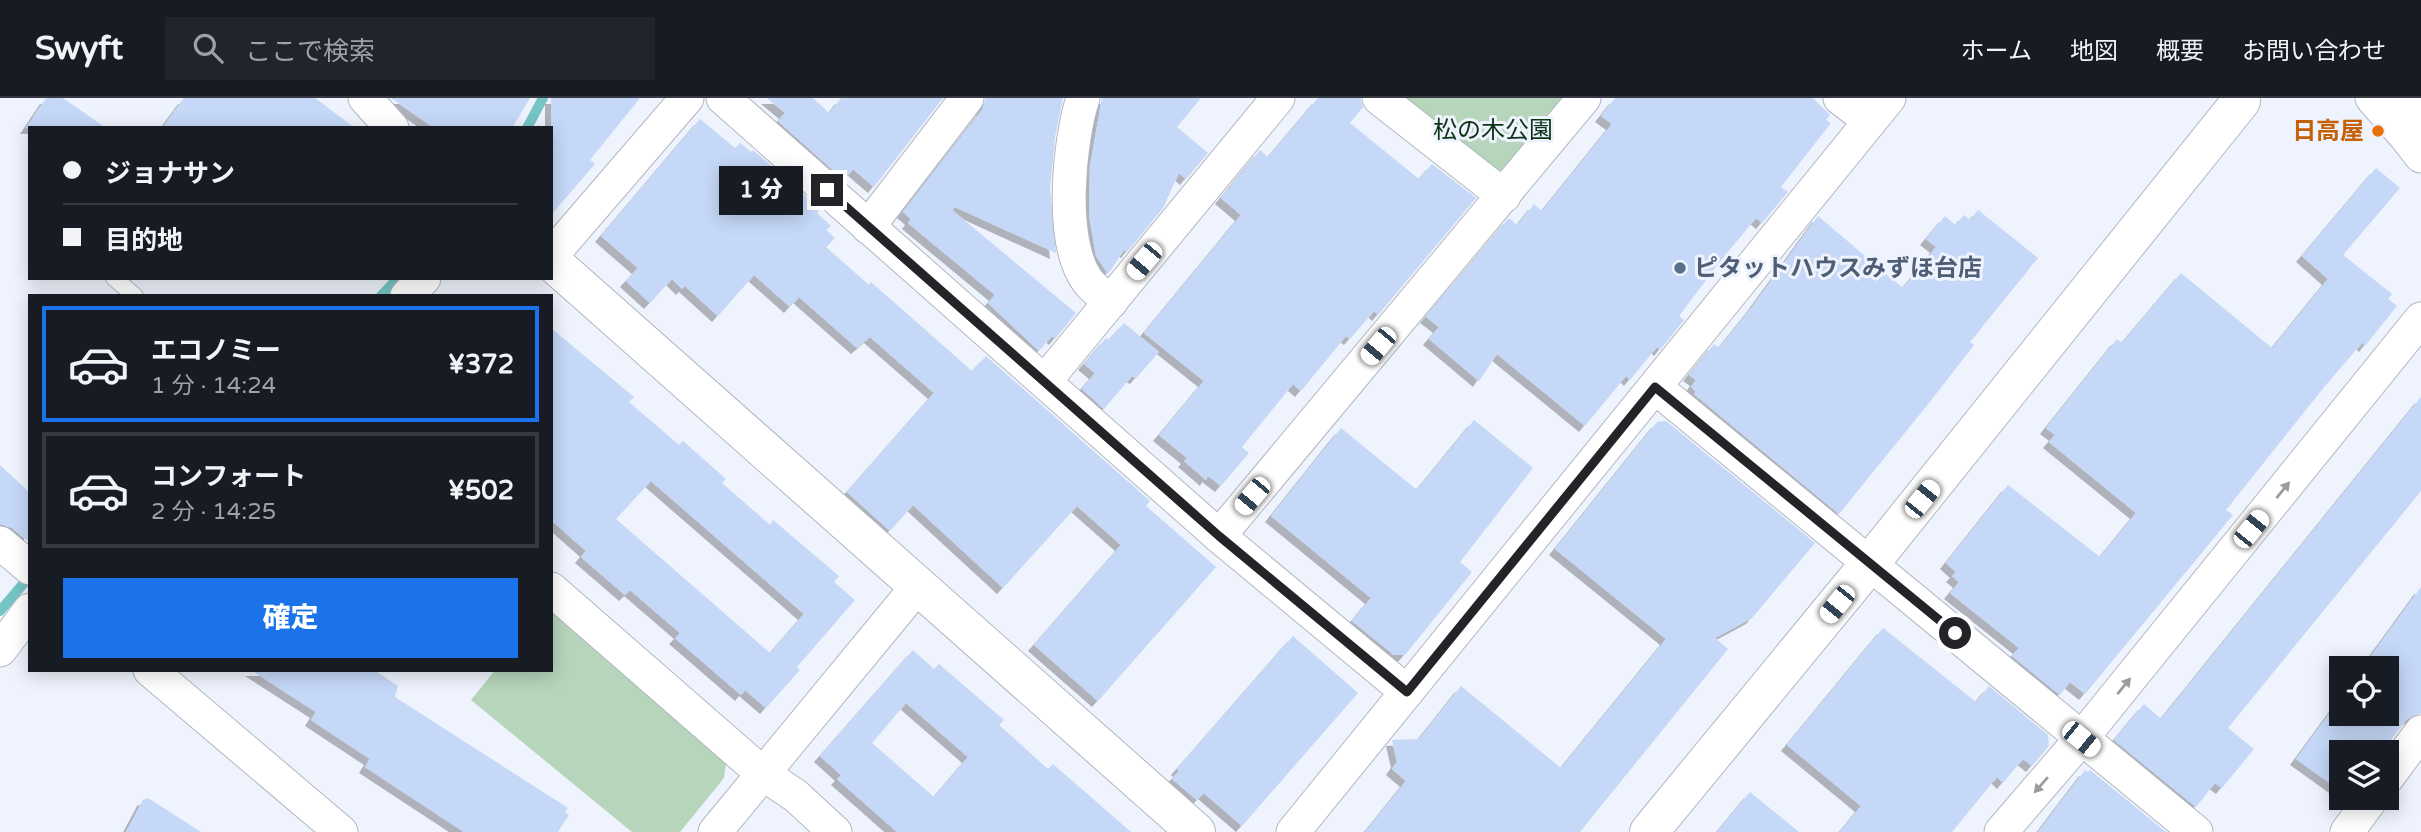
<!DOCTYPE html>
<html lang="ja">
<head>
<meta charset="utf-8">
<style>
	:root { --surface:#171b24; --page:#20242c; --text:#f1f3f6; --muted:#9ea1a6; --line:#363941; --accent:#1a73e8 }
	body { margin:0; font-family:"Varela Round","Noto Sans JP",sans-serif; background:var(--page); color:var(--text); height:100vh; display:flex; flex-direction:column; font-size:26px; white-space:nowrap }
	* { box-sizing:border-box; margin:0 }
	p { font-size:23px; color:var(--muted) }
	.icon { flex:none; width:38px; height:38px; fill:none; stroke:currentColor; stroke-width:2; stroke-linecap:round; stroke-linejoin:round }
	.map { position:relative; flex:1; overflow:hidden }
	.panel { position:absolute; left:28px; top:196px; width:525px; height:378px; display:flex; flex-direction:column; background:var(--surface); border-radius:0px; box-shadow:0 4px 18px #0003 }
	.panel>* { flex:none }
	.banner { position:absolute; left:28px; top:28px; width:525px; height:154px; border-radius:0px; box-shadow:0 4px 18px #0003; display:grid; align-content:center; height:154px; padding:0 35px; background:var(--surface) }
	.buttons { position:absolute; left:2329px; top:558px; display:grid; gap:14px }
	.buttons a { display:grid; place-items:center; width:70px; height:70px; border-radius:0px; background:var(--surface); box-shadow:0 4px 18px #0003; font-size:35px }
	.end { position:absolute; width:32px; height:32px; margin:-16px; border:9px solid #222427; background:#fff; box-shadow:0 0 0 4px #fff }
	.from { border-radius:50% }
	.bubble { position:absolute; height:49px; border-radius:0px; background:var(--surface); box-shadow:0 4px 18px #0003; font-size:23px; font-weight:800; line-height:49px; text-align:center }
	.car { position:absolute; width:21px; height:42px; margin:-21px -10px; border-radius:9px; box-shadow:0 0 5px 2px #0007; background:linear-gradient(#fff 24%,#345 0 40%,#fff 0 76%,#345 0 86%,#fff 0) }
	.banner b { display:flex; align-items:center; gap:24px; height:66px; font-size:26px }
	.banner b+b { border-top:2px solid var(--line) }
	.banner i { width:18px; height:18px; background:var(--text) }
	ul { padding:12px 0 0; list-style:none }
	li { display:flex; align-items:center; gap:21px; height:116px; margin:0 14px 10px; padding:0 21px; border:4px solid var(--line); border-radius:0px }
	li div { flex:1 }
	li b { display:block; font-size:26px }
	li em { font-style:normal; font-weight:800 }
	li.selected { border-color:var(--accent) }
	li>.icon { width:63px; height:63px; stroke-width:1.5 }
	.action { display:flex; gap:14px; margin-top:auto; padding:14px 35px }
	.action a { flex:1; height:80px; border-radius:0px; background:var(--accent); color:#fff; font-size:28px; font-weight:800; line-height:80px; text-align:center }
	header { display:flex; align-items:center; gap:42px; box-sizing:border-box; height:98px; padding:0 35px; background:var(--surface); border-bottom:2px solid var(--line) }
	header strong { font-size:33px }
	nav { display:flex; gap:38px; margin-inline-start:auto; font-size:24px }
	.search { width:490px; height:63px; background:var(--page); display:flex; align-items:center; gap:18px; box-sizing:border-box; padding:0 24px; border-radius:0px; color:var(--muted); font-size:26px }
	.map>svg:first-child { display:block }
</style>
</head>
<body>
<header>
<strong>Swyft</strong>
<div class="search"><svg class="icon" aria-label="search" viewBox="0 0 24 24"><circle cx="10" cy="10" r="6"/><path d="M15 15l6 6"/></svg>ここで検索</div>
<nav><a>ホーム</a><a>地図</a><a>概要</a><a>お問い合わせ</a></nav>
</header>
<div class="map">
<svg width="2421" height="734" viewBox="0 0 2421 734">
	<defs>
		<filter id="shadow"><feDropShadow dx="-6" dy="6" stdDeviation="0" flood-color="#0004"/></filter>
	</defs>
	<rect width="100%" height="100%" fill="#eef3fd"/>
	<!-- park -->
	<g fill="#b7d5bb">
		<path d="M 1400,0 L 1562,0 L 1504,72 L 1492,73 Z"/>
		<path d="M 551,512 L 726,665 L 724,680 L 680,734 L 632,734 L 471,602 L 495,572 L 551,572 Z"/>
	</g>
	<g fill="none" stroke-linecap="round" stroke-linejoin="round">
		<!-- stream -->
		<g stroke="#75c5c5" stroke-width="10">
			<path d="M 527,30 L 543,0"/>
			<path d="M 381,198 L 398,180"/>
			<path d="M 0,513 L 30,478"/>
		</g>
	</g>
	<!-- building -->
	<g fill="#c5d8f7" fill-rule="evenodd" filter="url(#shadow)">
		<path d="M 46,0 L 63,0 L 106,30 L 26,30 Z"/>
		<path d="M 184,0 L 315,0 L 355,30 L 162,30 Z"/>
		<path d="M 391,0 L 530,0 L 512,30 L 434,30 Z"/>
		<path d="M 551,0 L 640,0 L 590,62 L 595,66 L 551,117 Z"/>
		<path d="M 767,0 L 813,0 L 829,15 L 841,0 L 943,0 L 874,89 L 853,71 L 844,82 L 778,23 L 785,15 Z"/>
		<path d="M 986,0 L 1063,0 L 1055,39 L 1050,91 L 1056,155 L 955,109 L 952,112 L 1076,215 L 1055,241 L 1052,238 L 1039,253 L 988,205 L 995,197 L 908,125 L 911,121 L 903,114 L 982,12 Z"/>
		<path d="M 1102,0 L 1201,0 L 1177,29 L 1208,55 L 1186,81 L 1179,75 L 1163,110 L 1127,154 L 1124,152 L 1108,176 L 1096,158 L 1089,117 L 1090,68 Z"/>
		<path d="M 1318,0 L 1360,0 L 1363,9 L 1350,25 L 1419,81 L 1432,66 L 1476,100 L 1378,217 L 1374,213 L 1350,241 L 1346,238 L 1301,293 L 1293,286 L 1242,349 L 1249,355 L 1221,388 L 1208,378 L 1206,382 L 1184,363 L 1187,360 L 1159,337 L 1204,283 L 1144,235 L 1241,117 L 1221,100 L 1260,52 L 1268,59 Z"/>
		<path d="M 1615,0 L 1813,0 L 1830,17 L 1826,22 L 1831,25 L 1781,89 L 1788,94 L 1762,125 L 1756,120 L 1719,165 L 1679,218 L 1684,222 L 1660,252 L 1657,249 L 1630,282 L 1626,278 L 1585,328 L 1497,256 L 1479,283 L 1429,241 L 1439,229 L 1426,219 L 1509,120 L 1517,127 L 1534,106 L 1542,113 L 1612,26 L 1601,18 Z"/>
		<path d="M 700,21 L 735,50 L 740,45 L 751,54 L 753,52 L 820,111 L 817,115 L 831,128 L 826,132 L 835,140 L 826,149 L 869,187 L 871,184 L 972,273 L 986,258 L 1150,403 L 1146,408 L 1216,469 L 1098,603 L 1034,547 L 1121,447 L 1077,408 L 1003,490 L 913,407 L 890,433 L 847,394 L 934,295 L 870,239 L 857,250 L 799,199 L 790,209 L 754,177 L 718,218 L 685,188 L 682,191 L 672,181 L 650,205 L 626,183 L 638,170 L 601,138 Z"/>
		<path d="M 2376,70 L 2400,90 L 2343,157 L 2392,196 L 2388,201 L 2397,208 L 2365,248 L 2362,245 L 2325,288 L 2226,412 L 2233,417 L 2085,596 L 2070,584 L 2060,597 L 2012,558 L 2019,550 L 1950,495 L 1959,484 L 1952,478 L 1956,474 L 1946,465 L 2008,387 L 2100,459 L 2136,415 L 2049,344 L 2055,337 L 2046,330 L 2117,241 L 2122,245 L 2181,175 L 2272,250 L 2328,181 L 2302,158 Z"/>
		<path d="M 1978,112 L 2038,160 L 1970,244 L 1974,247 L 1929,305 L 1839,416 L 1694,296 L 1696,294 L 1691,289 L 1696,282 L 1689,277 L 1714,246 L 1719,250 L 1752,209 L 1818,118 L 1903,190 L 1936,149 L 1926,141 L 1945,118 L 1955,127 L 1964,117 L 1970,122 Z"/>
		<path d="M 1124,225 L 1159,254 L 1136,280 L 1132,278 L 1104,311 L 1082,291 L 1095,275 L 1084,266 L 1106,240 L 1109,242 Z"/>
		<path d="M 551,230 L 634,299 L 629,304 L 679,347 L 683,343 L 726,381 L 722,385 L 770,427 L 773,422 L 839,478 L 834,484 L 855,502 L 797,569 L 800,572 L 766,610 L 745,592 L 741,597 L 675,540 L 680,535 L 630,492 L 625,497 L 581,459 L 586,453 L 551,422 ZM 651,383 L 804,516 L 770,555 L 616,421 Z"/>
		<path d="M 2421,299 L 2421,393 L 2228,630 L 2254,651 L 2222,690 L 2215,685 L 2196,709 L 2114,642 L 2144,606 L 2161,621 Z"/>
		<path d="M 1474,322 L 1533,370 L 1460,464 L 1472,474 L 1405,557 L 1394,557 L 1352,523 L 1371,500 L 1271,418 L 1341,330 L 1417,392 Z"/>
		<path d="M 1666,323 L 1815,445 L 1752,520 L 1715,540 L 1728,551 L 1580,734 L 1365,734 L 1406,683 L 1392,671 L 1397,664 L 1392,642 L 1419,641 L 1461,588 L 1561,670 L 1666,541 L 1555,451 L 1657,324 Z"/>
		<path d="M 0,367 L 30,395 L 30,445 L 12,430 L 0,426 Z"/>
		<path d="M 2421,489 L 2421,615 L 2406,622 L 2382,654 L 2342,654 L 2342,694 L 2296,661 L 2342,598 L 2342,616 L 2387,616 L 2387,570 L 2362,570 Z"/>
		<path d="M 1883,530 L 1976,604 L 1989,588 L 2048,637 L 2049,648 L 2032,668 L 2023,661 L 2003,685 L 1997,679 L 1952,734 L 1840,734 L 1861,708 L 1787,647 Z"/>
		<path d="M 1293,538 L 1358,595 L 1242,728 L 1204,695 L 1197,702 L 1172,681 L 1179,673 L 1177,671 Z"/>
		<path d="M 913,552 L 934,571 L 939,566 L 1004,622 L 999,627 L 1048,671 L 1053,666 L 1131,734 L 897,734 L 837,681 L 841,677 L 820,658 ZM 906,605 L 968,659 L 934,699 L 872,645 Z"/>
		<path d="M 251,572 L 374,572 L 398,588 L 395,599 L 568,710 L 565,714 L 569,717 L 558,734 L 464,734 L 365,669 L 370,661 L 311,622 L 316,614 Z"/>
		<path d="M 2085,672 L 2088,674 L 2090,672 L 2166,734 L 2038,734 Z"/>
		<path d="M 1750,694 L 1799,734 L 1717,734 Z"/>
		<path d="M 148,700 L 201,734 L 126,734 L 143,702 Z"/>
	</g>
	<g fill="none" stroke-linecap="round" stroke-linejoin="round">
		<defs>
			<path id="service" d="M 114,180 L 135,198"/>
			<g id="minor">
				<path d="M 365,0 L 392,30"/>
				<path d="M 723,0 L 1219,438 L 1407,594"/>
				<path d="M 1083,0 C 1069,43 1059,143 1087,182 C 1092,190 1103,197 1111,204"/>
				<path d="M 1379,0 L 1504,98"/>
				<path d="M 1840,0 L 1870,23"/>
				<path d="M 2372,0 L 2407,40"/>
				<path d="M 2408,0 L 2407,40 L 2421,58"/>
				<path d="M 868,129 L 967,0"/>
				<path d="M 551,158 L 687,0"/>
				<path d="M 407,198 L 424,180"/>
				<path d="M 1045,283 L 1278,0"/>
				<path d="M 1655,289 L 2196,734"/>
				<path d="M 1219,438 L 1584,0"/>
				<path d="M 0,445 L 30,470"/>
				<path d="M 551,491 L 762,675 L 796,698 L 835,734"/>
				<path d="M 0,552 L 30,512"/>
				<path d="M 150,572 L 341,734"/>
				<path d="M 2387,680 L 2421,634"/>
				<path d="M 715,734 L 917,489"/>
				<path d="M 1293,734 L 1889,0"/>
				<path d="M 2001,734 L 2081,641 L 2421,221"/>
				<path d="M 2347,734 L 2372,700"/>
			</g>
			<g id="tertiary">
				<path d="M 551,163 L 1196,734"/>
				<path d="M 1649,734 L 1871,464 L 2241,3"/>
			</g>
		</defs>
		<!-- service casing -->
		<use href="#service" stroke="#b2b7c0" stroke-width="18"/>
		<!-- minor casing -->
		<use href="#minor" stroke="#b2b7c0" stroke-width="35"/>
		<!-- tertiary casing -->
		<use href="#tertiary" stroke="#b2b7c0" stroke-width="40"/>
		<!-- service -->
		<use href="#service" stroke="#fff" stroke-width="16"/>
		<!-- minor -->
		<use href="#minor" stroke="#fff" stroke-width="33"/>
		<!-- tertiary -->
		<use href="#tertiary" stroke="#fff" stroke-width="38"/>
	</g>
	<!-- one-way arrows -->
	<defs><path id="oneway-solid" d="M-6-.8H1V-3.2L6.5 0L1 3.2V.8H-6Z" transform="scale(1.75)"/></defs>
	<g fill="#9c9c9e">
		<use href="#oneway-solid" transform="translate(2283 392) rotate(-51)"/>
		<use href="#oneway-solid" transform="translate(2124 588) rotate(-51)"/>
		<use href="#oneway-solid" transform="translate(2041 687) rotate(131)"/>
	</g>
	<g fill="none" stroke-linecap="round" stroke-linejoin="round">
		<!-- route -->
		<path stroke="#222427" stroke-width="9" d="M 827,92 L 1219,438 L 1407,594 L 1655,289 L 1955,535"/>
	</g>
	<!-- markers -->
	<circle fill="#e8710a" stroke="#eef3fd" stroke-width="2.5" cx="2378" cy="33" r="7"/>
	<circle fill="#5c6f8a" stroke="#eef3fd" stroke-width="2.5" cx="1680" cy="170" r="7"/>
	<g text-anchor="middle" stroke-width="6" stroke-linejoin="round" paint-order="stroke">
		<!-- park labels -->
		<g font-size="24" fill="#0d3317" stroke="#eef3fd">
			<text x="1493" y="40">松の木公園</text>
		</g>
		<!-- food labels -->
		<g font-size="24" font-weight="bold" fill="#c56008" stroke="#eef3fd" text-anchor="end">
			<text x="2364" y="41">日高屋</text>
		</g>
		<!-- service labels -->
		<g font-size="24" font-weight="bold" fill="#4e5e75" stroke="#eef3fd" text-anchor="start">
			<text x="1694" y="178">ピタットハウスみずほ台店</text>
		</g>
	</g>
</svg>
<div class="buttons">
<a><svg class="icon" aria-label="locate" viewBox="0 0 24 24"><circle cx="12" cy="12" r="6"/><path d="M12 2v4M12 18v4M2 12h4M18 12h4"/></svg></a>
<a><svg class="icon" aria-label="layers" viewBox="0 0 24 24"><path d="M12 4l9 5-9 5-9-5zM3 14l9 5 9-5"/></svg></a>
</div>
<i class="end from" style="left:1955px;top:535px"></i>
<i class="end" style="left:827px;top:92px"></i>
<div class="bubble" style="left:719px;top:68px;width:84px">1 分</div>
<i class="car" style="left:1144px;top:163px;rotate:220deg"></i>
<i class="car" style="left:1378px;top:248px;rotate:220deg"></i>
<i class="car" style="left:1252px;top:398px;rotate:220deg"></i>
<i class="car" style="left:1922px;top:401px;rotate:39deg"></i>
<i class="car" style="left:2251px;top:431px;rotate:39deg"></i>
<i class="car" style="left:1837px;top:506px;rotate:219deg"></i>
<i class="car" style="left:2081px;top:641px;rotate:129deg"></i>
<div class="banner">
<b><i class="from"></i>ジョナサン</b>
<b><i></i>目的地</b>
</div>
<section class="panel">
<ul>
<li class="selected"><svg class="icon" aria-label="car" viewBox="0 0 24 24"><path d="M5 17H2v-5l4-1 3-4h7l3 4 3 1v5h-3M9 17h6M6 11h13"/><circle cx="7" cy="17" r="2"/><circle cx="17" cy="17" r="2"/></svg><div><b>エコノミー</b><p>1 分 · 14:24</p></div><em>¥372</em></li>
<li><svg class="icon" aria-label="car" viewBox="0 0 24 24"><path d="M5 17H2v-5l4-1 3-4h7l3 4 3 1v5h-3M9 17h6M6 11h13"/><circle cx="7" cy="17" r="2"/><circle cx="17" cy="17" r="2"/></svg><div><b>コンフォート</b><p>2 分 · 14:25</p></div><em>¥502</em></li>
</ul>
<div class="action"><a>確定</a></div>
</section>
</div>
</body>
</html>
